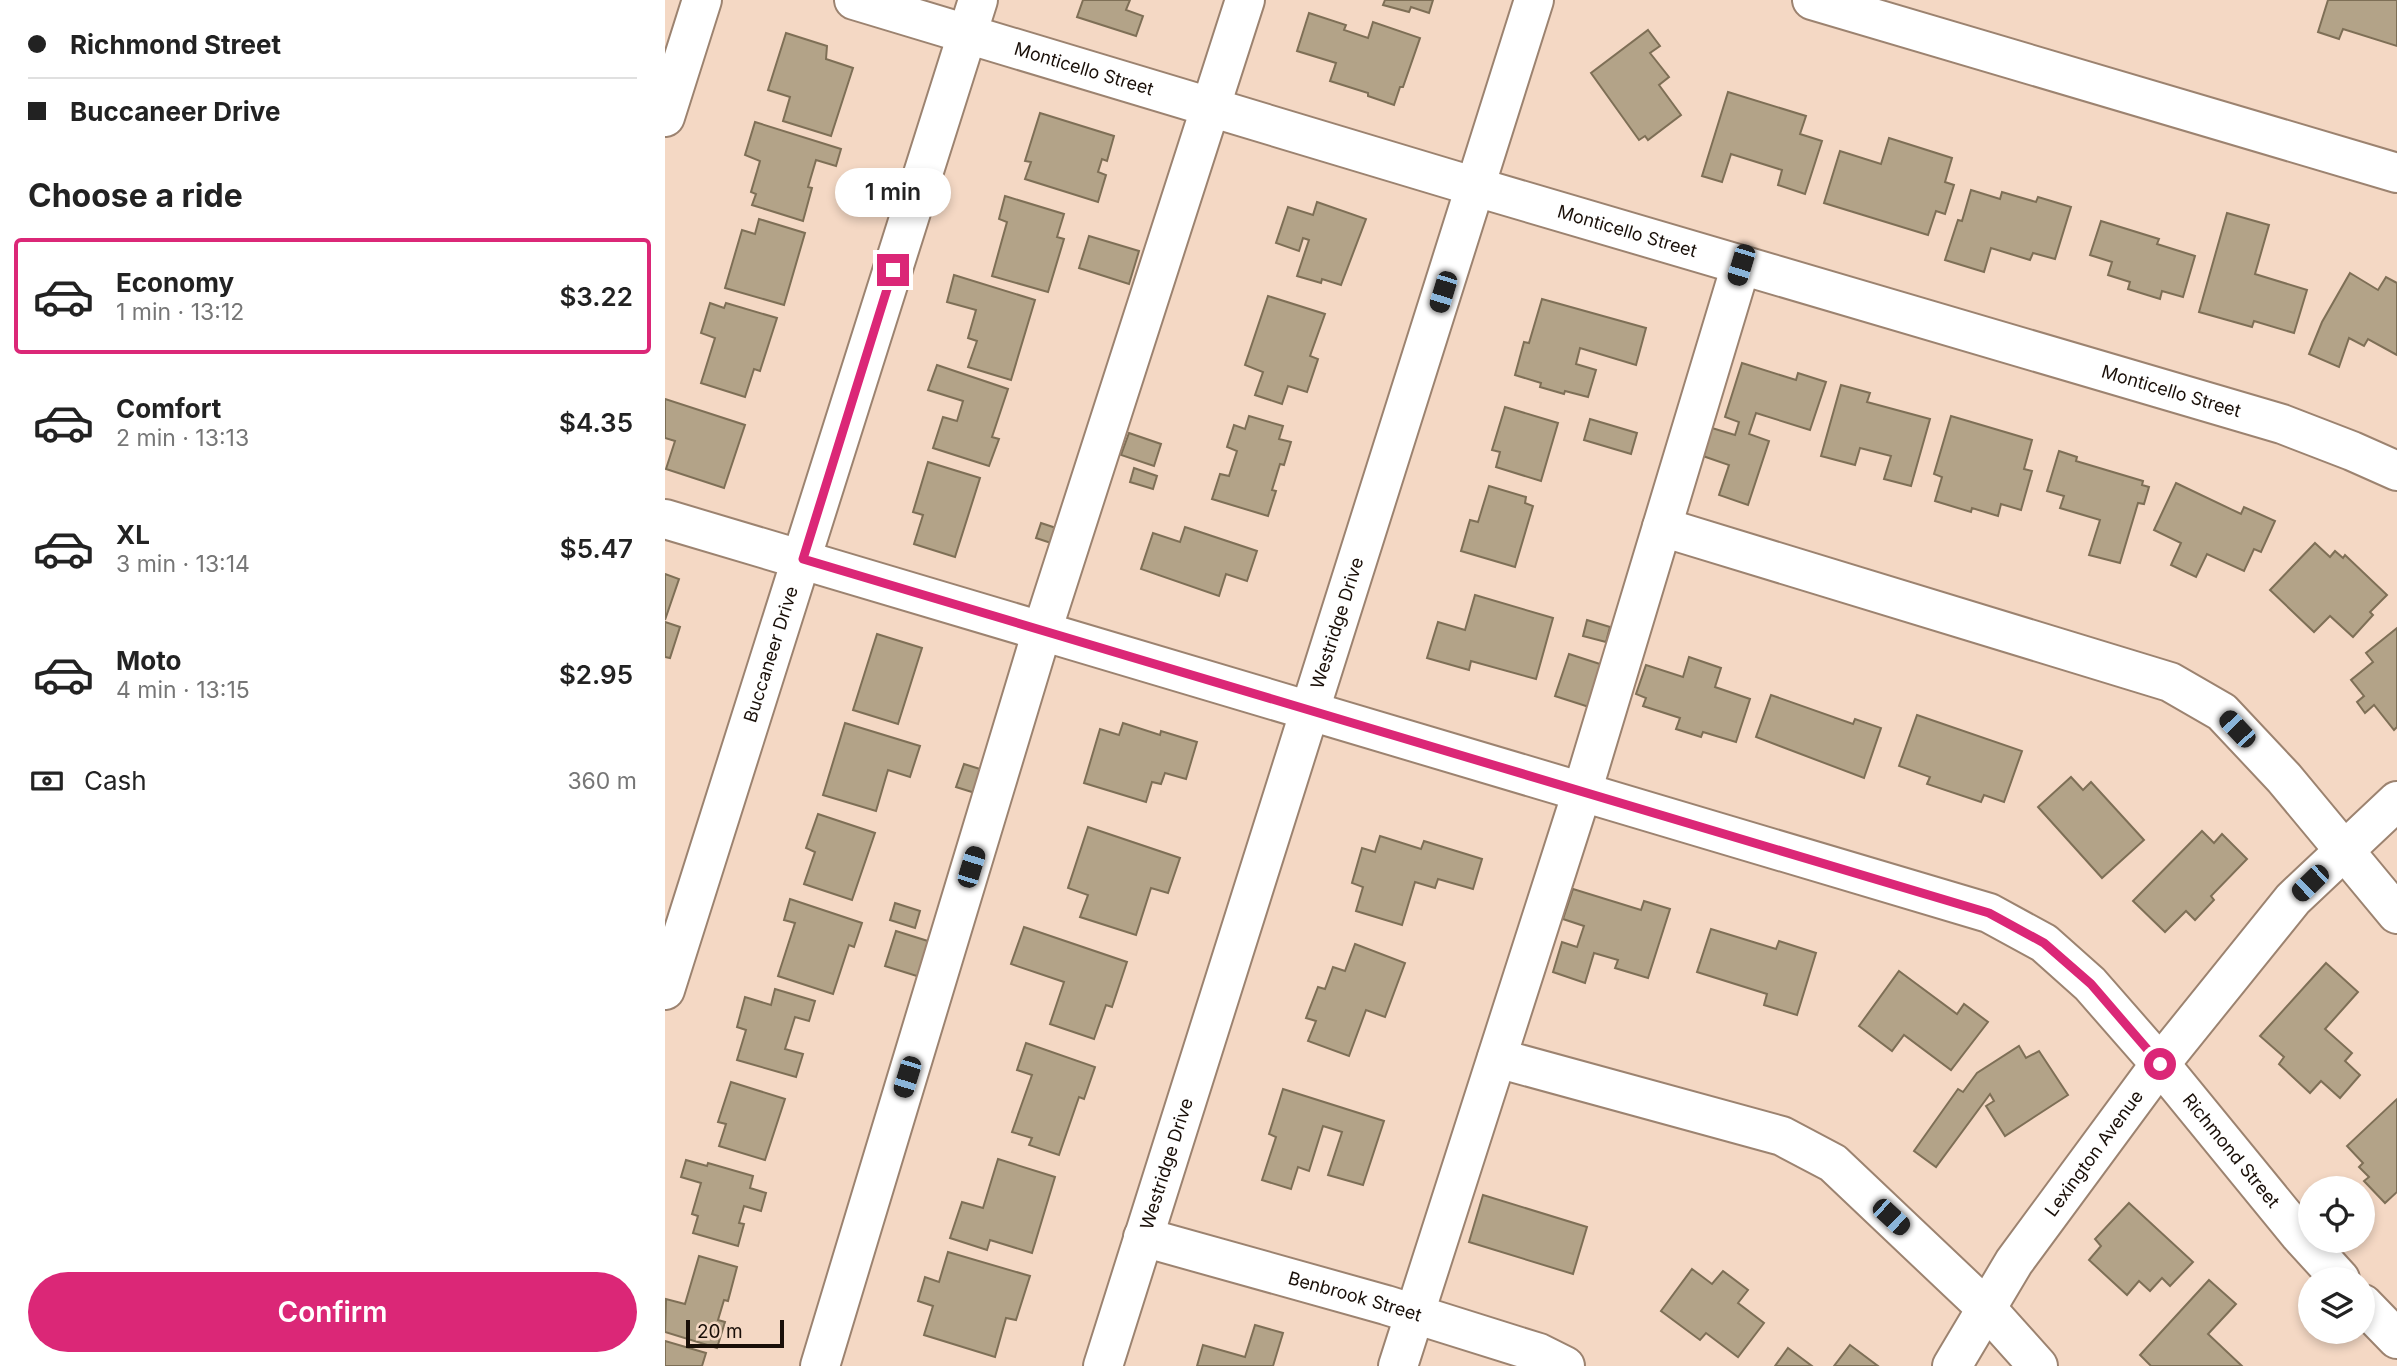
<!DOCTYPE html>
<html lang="en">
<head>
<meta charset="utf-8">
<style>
	:root { --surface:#fff; --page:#f6f6f6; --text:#222; --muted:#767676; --line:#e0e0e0; --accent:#db2777 }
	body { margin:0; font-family:Inter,sans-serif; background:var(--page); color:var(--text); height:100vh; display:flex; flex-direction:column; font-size:26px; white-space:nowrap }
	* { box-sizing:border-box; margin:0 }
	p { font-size:23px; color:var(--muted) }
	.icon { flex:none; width:38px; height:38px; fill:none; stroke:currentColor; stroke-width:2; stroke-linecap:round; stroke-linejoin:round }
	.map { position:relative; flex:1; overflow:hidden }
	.sheet { display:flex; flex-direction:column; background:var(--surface); width:665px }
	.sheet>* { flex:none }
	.banner { display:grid; align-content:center; height:154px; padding:0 28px; background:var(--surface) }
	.tools { position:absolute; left:1633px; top:1176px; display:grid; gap:14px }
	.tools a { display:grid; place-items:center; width:77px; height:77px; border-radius:50%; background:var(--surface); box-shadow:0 4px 10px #0003; font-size:35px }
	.scale { position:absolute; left:21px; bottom:18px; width:98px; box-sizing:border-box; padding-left:7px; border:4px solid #190f08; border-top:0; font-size:19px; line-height:24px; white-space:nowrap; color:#190f08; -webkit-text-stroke:5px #f4d8c4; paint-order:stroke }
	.end { position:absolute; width:32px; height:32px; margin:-16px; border:9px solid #db2777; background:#fff; box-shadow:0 0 0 4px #fff }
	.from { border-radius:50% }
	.bubble { position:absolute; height:49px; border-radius:24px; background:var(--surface); box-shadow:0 4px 10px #0003; font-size:23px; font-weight:600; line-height:49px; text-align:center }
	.car { position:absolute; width:21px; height:42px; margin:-21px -10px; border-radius:9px; box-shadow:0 0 5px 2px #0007; background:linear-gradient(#222 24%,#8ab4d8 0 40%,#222 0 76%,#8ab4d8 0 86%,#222 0) }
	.banner b { display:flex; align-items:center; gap:24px; height:66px; font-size:26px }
	.banner b+b { border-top:2px solid var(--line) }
	.banner i { width:18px; height:18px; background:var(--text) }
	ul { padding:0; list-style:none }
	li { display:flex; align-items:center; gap:21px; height:116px; margin:0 14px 10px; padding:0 14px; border:4px solid transparent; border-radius:7px }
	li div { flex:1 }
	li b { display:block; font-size:26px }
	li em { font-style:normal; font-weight:600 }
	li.selected { border-color:var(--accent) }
	li>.icon { width:63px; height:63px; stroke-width:1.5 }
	h2 { padding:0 28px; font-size:32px; line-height:84px }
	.pay { display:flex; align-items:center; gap:18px; height:77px; padding:0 28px; font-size:26px }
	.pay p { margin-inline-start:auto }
	.cta { display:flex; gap:14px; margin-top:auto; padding:14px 28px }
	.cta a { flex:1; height:80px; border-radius:42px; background:var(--accent); color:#fff; font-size:28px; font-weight:600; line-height:80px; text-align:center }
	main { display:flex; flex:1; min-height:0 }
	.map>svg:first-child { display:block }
</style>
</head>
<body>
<main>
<section class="sheet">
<div class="banner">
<b><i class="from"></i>Richmond Street</b>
<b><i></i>Buccaneer Drive</b>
</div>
<h2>Choose a ride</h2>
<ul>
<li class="selected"><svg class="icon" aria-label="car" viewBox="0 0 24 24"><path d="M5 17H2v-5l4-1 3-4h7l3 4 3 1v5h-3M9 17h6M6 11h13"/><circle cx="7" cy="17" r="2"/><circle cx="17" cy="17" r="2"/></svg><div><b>Economy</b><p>1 min · 13:12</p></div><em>$3.22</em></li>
<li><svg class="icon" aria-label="car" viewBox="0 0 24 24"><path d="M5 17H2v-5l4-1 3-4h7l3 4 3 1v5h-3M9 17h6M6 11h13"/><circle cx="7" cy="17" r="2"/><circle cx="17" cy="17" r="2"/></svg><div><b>Comfort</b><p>2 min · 13:13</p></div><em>$4.35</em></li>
<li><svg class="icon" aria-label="car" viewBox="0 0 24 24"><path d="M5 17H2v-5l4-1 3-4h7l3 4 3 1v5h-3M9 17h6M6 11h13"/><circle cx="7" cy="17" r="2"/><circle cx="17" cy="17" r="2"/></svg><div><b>XL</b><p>3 min · 13:14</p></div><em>$5.47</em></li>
<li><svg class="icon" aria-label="car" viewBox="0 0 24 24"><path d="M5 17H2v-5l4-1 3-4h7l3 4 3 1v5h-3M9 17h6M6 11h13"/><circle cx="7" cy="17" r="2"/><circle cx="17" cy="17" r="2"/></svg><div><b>Moto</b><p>4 min · 13:15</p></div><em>$2.95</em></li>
</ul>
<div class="pay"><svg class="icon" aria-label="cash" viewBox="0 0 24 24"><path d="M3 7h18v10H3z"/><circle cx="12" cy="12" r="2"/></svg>Cash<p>360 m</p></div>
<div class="cta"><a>Confirm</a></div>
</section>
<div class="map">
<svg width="1732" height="1366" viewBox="0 0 1732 1366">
	<rect width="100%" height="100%" fill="#f4d8c4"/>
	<!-- building -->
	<g fill="#b3a388" stroke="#7e6f56" stroke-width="2">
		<path d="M 418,0 L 465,0 L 461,10 L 478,16 L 471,36 L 412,17 Z"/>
		<path d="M 720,0 L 768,0 L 764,13 L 746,7 L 744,12 L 718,5 Z"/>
		<path d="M 1663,0 L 1732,0 L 1732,46 L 1678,29 L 1674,39 L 1653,32 Z"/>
		<path d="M 644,13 L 681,25 L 679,30 L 703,38 L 708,22 L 755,38 L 738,87 L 735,87 L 729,105 L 703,96 L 703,93 L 665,81 L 671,63 L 632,51 Z"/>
		<path d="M 983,30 L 995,46 L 985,53 L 1004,77 L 994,85 L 1016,115 L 983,140 L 980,136 L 974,140 L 926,73 Z"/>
		<path d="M 121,33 L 162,46 L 161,59 L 188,68 L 166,136 L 118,121 L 125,97 L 103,90 Z"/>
		<path d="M 1063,92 L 1141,116 L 1135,134 L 1157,141 L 1140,194 L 1113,185 L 1117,170 L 1066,154 L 1057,182 L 1037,176 Z"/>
		<path d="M 375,113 L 449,136 L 442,161 L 437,159 L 433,172 L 441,175 L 433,202 L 360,179 L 366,162 L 360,161 Z"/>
		<path d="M 90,122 L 176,149 L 171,166 L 151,160 L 143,187 L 147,188 L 138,221 L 87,205 L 91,194 L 86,192 L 95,161 L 80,155 Z"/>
		<path d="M 1224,138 L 1287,158 L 1280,182 L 1289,185 L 1280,214 L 1271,211 L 1263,235 L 1159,203 L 1175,151 L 1216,164 Z"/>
		<path d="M 1306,190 L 1335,199 L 1337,192 L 1371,202 L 1373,197 L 1406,207 L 1390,259 L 1368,253 L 1365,260 L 1326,248 L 1319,272 L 1280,260 L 1293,220 L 1297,221 Z"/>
		<path d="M 340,196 L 399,214 L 392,237 L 399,239 L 383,292 L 327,276 L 342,222 L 334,219 Z"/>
		<path d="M 652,202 L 701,219 L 676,285 L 657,279 L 656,283 L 632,276 L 644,240 L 638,238 L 634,251 L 611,243 L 623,207 L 648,215 Z"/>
		<path d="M 1562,213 L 1604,225 L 1590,274 L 1642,290 L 1629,333 L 1589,321 L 1587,327 L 1534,312 Z"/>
		<path d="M 94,219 L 140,233 L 119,305 L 60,288 L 77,230 L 90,234 Z"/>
		<path d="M 1436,221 L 1494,239 L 1492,244 L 1530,256 L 1518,297 L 1497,291 L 1495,299 L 1463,289 L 1465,282 L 1443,275 L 1447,262 L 1425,255 Z"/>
		<path d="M 424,236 L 474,251 L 464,284 L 414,268 Z"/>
		<path d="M 1685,273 L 1713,290 L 1721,277 L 1732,283 L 1732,355 L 1703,339 L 1699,346 L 1684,338 L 1674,367 L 1644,354 L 1657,322 Z"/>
		<path d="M 289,275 L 370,300 L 346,380 L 303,367 L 312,341 L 303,338 L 311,310 L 282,302 Z"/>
		<path d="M 603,296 L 660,314 L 645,356 L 653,359 L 642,392 L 623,386 L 617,404 L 590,395 L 598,372 L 580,365 Z"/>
		<path d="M 877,299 L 981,328 L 971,365 L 915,348 L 911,364 L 931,370 L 923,397 L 900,391 L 899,394 L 875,387 L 876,383 L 850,375 L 859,342 L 864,343 Z"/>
		<path d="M 45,303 L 59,308 L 61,303 L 112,318 L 95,371 L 89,369 L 80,397 L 36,383 L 50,338 L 36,333 Z"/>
		<path d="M 1077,363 L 1131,380 L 1133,373 L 1161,382 L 1145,430 L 1091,413 L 1084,434 L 1104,441 L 1083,505 L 1054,495 L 1064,465 L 1038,456 L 1047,428 L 1070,435 L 1074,422 L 1060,417 Z"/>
		<path d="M 272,365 L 343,389 L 327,437 L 334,439 L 324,466 L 268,448 L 278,417 L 292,421 L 298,401 L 263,390 Z"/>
		<path d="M 1176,385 L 1205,393 L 1202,402 L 1265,419 L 1246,486 L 1219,479 L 1226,456 L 1195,448 L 1190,465 L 1156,456 Z"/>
		<path d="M 0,399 L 80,425 L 59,488 L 1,469 L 10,441 L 0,438 Z"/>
		<path d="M 840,407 L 893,423 L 876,481 L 831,467 L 835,452 L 827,450 Z"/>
		<path d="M 584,416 L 618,426 L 614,439 L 626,442 L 619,465 L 615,464 L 607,490 L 611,491 L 603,516 L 547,499 L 555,474 L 564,476 L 572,451 L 562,447 L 569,425 L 580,429 Z"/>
		<path d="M 1286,416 L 1367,440 L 1359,469 L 1367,471 L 1356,510 L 1336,504 L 1333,516 L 1307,508 L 1306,512 L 1270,501 L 1277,477 L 1269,474 Z"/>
		<path d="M 925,419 L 972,433 L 966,454 L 919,440 Z"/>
		<path d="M 464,433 L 496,444 L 489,466 L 456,455 Z"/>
		<path d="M 1394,451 L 1412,457 L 1411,461 L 1478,481 L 1477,485 L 1484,487 L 1479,504 L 1473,503 L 1455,563 L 1424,555 L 1435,520 L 1395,508 L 1399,496 L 1382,491 Z"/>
		<path d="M 263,462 L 315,478 L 290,557 L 249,544 L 258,515 L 248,512 Z"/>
		<path d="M 469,468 L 492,476 L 488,489 L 465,482 Z"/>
		<path d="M 1511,483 L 1576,514 L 1579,507 L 1610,521 L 1596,552 L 1589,549 L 1579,571 L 1542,554 L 1531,577 L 1506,565 L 1516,543 L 1489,530 Z"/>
		<path d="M 824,486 L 861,497 L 860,503 L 868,506 L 850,567 L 796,551 L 805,520 L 813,522 Z"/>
		<path d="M 376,523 L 397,530 L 392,545 L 371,538 Z"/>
		<path d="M 520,527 L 592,551 L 582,581 L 561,574 L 554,596 L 476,569 L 488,533 L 515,542 Z"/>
		<path d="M 1650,543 L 1665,557 L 1670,551 L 1678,558 L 1680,555 L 1722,595 L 1705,612 L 1708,615 L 1688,637 L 1665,616 L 1649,632 L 1605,590 Z"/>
		<path d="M 0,574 L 14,579 L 0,620 Z"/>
		<path d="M 810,595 L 888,618 L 871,679 L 806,661 L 804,670 L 762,658 L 773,622 L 800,630 Z"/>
		<path d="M 922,620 L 945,627 L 941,642 L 918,636 Z"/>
		<path d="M 0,622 L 15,627 L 5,658 L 0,657 Z"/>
		<path d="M 1732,628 L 1732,727 L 1729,730 L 1709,705 L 1700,713 L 1692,702 L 1699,696 L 1686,680 L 1708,662 L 1701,653 Z"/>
		<path d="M 212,634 L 257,648 L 233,724 L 188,710 Z"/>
		<path d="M 904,654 L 938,665 L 924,707 L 890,696 Z"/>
		<path d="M 1024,657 L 1056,668 L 1050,687 L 1085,699 L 1071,742 L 1038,732 L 1036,737 L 1011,729 L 1015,718 L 978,706 L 981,698 L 971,694 L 981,665 L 1018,677 Z"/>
		<path d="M 1106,695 L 1188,724 L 1190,719 L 1216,728 L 1199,778 L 1091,737 Z"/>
		<path d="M 1252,715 L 1357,751 L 1339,802 L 1319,795 L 1316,802 L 1262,784 L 1265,777 L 1234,766 Z"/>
		<path d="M 180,723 L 255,746 L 245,777 L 223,770 L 211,811 L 158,795 Z"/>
		<path d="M 458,723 L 495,735 L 496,731 L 532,742 L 521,779 L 500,773 L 496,784 L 487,782 L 481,802 L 419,783 L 435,729 L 454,735 Z"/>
		<path d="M 299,764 L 318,770 L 310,793 L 291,787 Z"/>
		<path d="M 1406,777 L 1418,790 L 1426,782 L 1479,840 L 1437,878 L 1373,807 Z"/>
		<path d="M 153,814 L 210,833 L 187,900 L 139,884 L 150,852 L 141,848 Z"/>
		<path d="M 423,827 L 515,858 L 503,893 L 486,888 L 471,935 L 415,917 L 423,895 L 403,888 Z"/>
		<path d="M 1537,831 L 1549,843 L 1557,834 L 1582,859 L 1546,896 L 1549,900 L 1530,920 L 1521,911 L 1500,932 L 1468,901 Z"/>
		<path d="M 715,836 L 756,849 L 759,841 L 817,859 L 808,889 L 773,879 L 770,888 L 750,882 L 737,925 L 691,911 L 698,887 L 687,883 L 697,848 L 710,852 Z"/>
		<path d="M 908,889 L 976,910 L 979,901 L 1005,909 L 983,978 L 950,968 L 953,960 L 929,953 L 920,983 L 888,972 L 897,942 L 912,947 L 919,926 L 898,919 Z"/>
		<path d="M 125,899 L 197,923 L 189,947 L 184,945 L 168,994 L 113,976 L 130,923 L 119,920 Z"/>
		<path d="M 230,903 L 255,911 L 250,928 L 225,920 Z"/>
		<path d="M 359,927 L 462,962 L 447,1007 L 441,1005 L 429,1039 L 385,1024 L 399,982 L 346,964 Z"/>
		<path d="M 1046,929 L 1111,949 L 1114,941 L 1151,953 L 1132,1015 L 1099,1005 L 1102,994 L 1032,972 Z"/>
		<path d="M 231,931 L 266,942 L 255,977 L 220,966 Z"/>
		<path d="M 690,944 L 740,963 L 720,1017 L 701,1010 L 684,1056 L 643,1041 L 651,1021 L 641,1018 L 653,987 L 660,989 L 668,967 L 680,971 Z"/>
		<path d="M 1661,963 L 1693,992 L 1660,1029 L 1687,1053 L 1680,1061 L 1695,1075 L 1675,1098 L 1656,1081 L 1645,1093 L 1614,1064 L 1619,1057 L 1595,1036 Z"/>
		<path d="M 1234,971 L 1292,1014 L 1299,1004 L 1323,1022 L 1286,1070 L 1239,1035 L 1227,1051 L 1194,1026 Z"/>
		<path d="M 110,989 L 150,1001 L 144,1021 L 130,1017 L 120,1049 L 138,1054 L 131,1077 L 72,1060 L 81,1030 L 72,1027 L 80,997 L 106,1005 Z"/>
		<path d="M 361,1043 L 430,1067 L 419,1099 L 414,1097 L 394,1155 L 364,1145 L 367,1138 L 347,1132 L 367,1075 L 352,1070 Z"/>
		<path d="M 1354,1046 L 1361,1058 L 1374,1051 L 1403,1095 L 1340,1136 L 1321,1106 L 1329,1101 L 1325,1094 L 1271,1167 L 1249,1151 L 1293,1089 L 1298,1092 L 1312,1073 Z"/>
		<path d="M 66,1082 L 120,1099 L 100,1160 L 54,1146 L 61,1124 L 53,1122 Z"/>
		<path d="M 618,1089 L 719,1121 L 698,1185 L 663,1175 L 677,1132 L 658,1126 L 644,1171 L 633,1167 L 626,1189 L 597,1180 L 611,1137 L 604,1134 Z"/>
		<path d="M 1732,1099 L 1732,1192 L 1720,1203 L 1699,1181 L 1704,1177 L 1694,1167 L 1698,1163 L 1682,1146 Z"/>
		<path d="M 333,1159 L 390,1177 L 367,1253 L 325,1240 L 322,1250 L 285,1238 L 297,1202 L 318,1208 Z"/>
		<path d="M 21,1160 L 42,1166 L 43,1163 L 88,1176 L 85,1188 L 101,1193 L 96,1211 L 79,1206 L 74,1223 L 79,1224 L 73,1246 L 28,1233 L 33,1216 L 27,1214 L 36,1183 L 16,1177 Z"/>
		<path d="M 818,1195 L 922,1227 L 908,1274 L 804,1242 Z"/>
		<path d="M 1464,1203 L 1528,1262 L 1505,1286 L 1497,1278 L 1485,1291 L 1474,1281 L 1462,1295 L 1424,1260 L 1436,1246 L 1430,1239 Z"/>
		<path d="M 283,1252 L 365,1276 L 351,1320 L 341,1318 L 330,1357 L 259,1335 L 268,1306 L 253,1301 L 260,1277 L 274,1282 Z"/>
		<path d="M 34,1256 L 72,1267 L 63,1301 L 59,1300 L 53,1320 L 60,1322 L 52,1348 L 0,1332 L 1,1299 L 20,1304 Z"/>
		<path d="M 1027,1269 L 1047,1284 L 1058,1271 L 1083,1290 L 1073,1303 L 1099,1323 L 1073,1357 L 1041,1333 L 1035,1340 L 996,1311 Z"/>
		<path d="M 1544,1280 L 1571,1304 L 1543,1334 L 1577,1366 L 1486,1366 L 1475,1355 Z"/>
		<path d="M 590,1325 L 618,1333 L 608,1366 L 532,1366 L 538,1345 L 580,1357 Z"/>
		<path d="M 0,1341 L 41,1353 L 37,1366 L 0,1366 Z"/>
		<path d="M 1185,1345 L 1213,1366 L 1169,1366 Z"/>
		<path d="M 1123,1348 L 1147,1366 L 1110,1366 Z"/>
	</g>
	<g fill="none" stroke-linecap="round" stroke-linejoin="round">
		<defs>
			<g id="minor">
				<path id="s1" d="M 189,0 L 811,187 L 1617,424 L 1687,451 L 1732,471"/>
				<path d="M 1147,0 L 1732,173"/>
				<path d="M 0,117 L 37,0"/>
				<path id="s2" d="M 0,519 L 1324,913 L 1379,943 L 1425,984 L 1495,1064 L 1634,1234 L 1675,1279"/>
				<path d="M 997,527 L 1505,682 L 1557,712 L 1619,778 L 1732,914"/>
				<path id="s3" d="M 0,990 L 313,0"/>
				<path d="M 832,1058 L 1117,1136 L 1168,1163 L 1321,1308 L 1373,1366"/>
				<path id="s4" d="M 478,1237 L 721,1305 L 874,1353 L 900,1366"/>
				<path d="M 1698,1304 L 1732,1339"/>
				<path d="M 155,1366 L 377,631 L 580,0"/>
				<path id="s5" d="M 438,1366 L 869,0"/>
				<path d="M 733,1366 L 917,792 L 1076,265"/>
				<path id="s6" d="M 1287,1366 L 1349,1262 L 1495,1064 L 1628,899 L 1732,801"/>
			</g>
		</defs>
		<!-- minor casing -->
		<use href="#minor" stroke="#9c8370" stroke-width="42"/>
		<!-- minor -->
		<use href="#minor" stroke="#fff" stroke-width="38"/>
	</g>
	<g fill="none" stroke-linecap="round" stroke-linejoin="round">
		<!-- route -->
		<path stroke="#db2777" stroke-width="9" d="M 228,270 L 138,559 L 1324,913 L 1379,943 L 1426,984 L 1495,1064"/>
	</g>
	<g text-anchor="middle" stroke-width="6" stroke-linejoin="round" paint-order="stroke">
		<!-- street labels -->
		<g font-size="18" fill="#190f08" stroke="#f4d8c4">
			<text dy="6" stroke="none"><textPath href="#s1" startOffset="240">Monticello Street</textPath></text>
			<text dy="6" stroke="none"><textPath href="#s1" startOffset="807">Monticello Street</textPath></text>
			<text dy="6" stroke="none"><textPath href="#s1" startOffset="1374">Monticello Street</textPath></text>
			<text dy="6" stroke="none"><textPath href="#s5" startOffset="779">Westridge Drive</textPath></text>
			<text dy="6" stroke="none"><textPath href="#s3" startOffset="352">Buccaneer Drive</textPath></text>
			<text dy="6" stroke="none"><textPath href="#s2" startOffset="1724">Richmond Street</textPath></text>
			<text dy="6" stroke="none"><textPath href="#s6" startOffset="256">Lexington Avenue</textPath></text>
			<text dy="6" stroke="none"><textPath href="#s5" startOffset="212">Westridge Drive</textPath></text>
			<text dy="6" stroke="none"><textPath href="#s4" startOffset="220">Benbrook Street</textPath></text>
		</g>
	</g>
</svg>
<div class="tools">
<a><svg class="icon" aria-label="locate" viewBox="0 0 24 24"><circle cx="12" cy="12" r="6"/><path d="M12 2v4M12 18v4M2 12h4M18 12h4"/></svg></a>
<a><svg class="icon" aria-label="layers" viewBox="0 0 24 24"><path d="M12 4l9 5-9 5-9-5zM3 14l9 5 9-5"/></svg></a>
</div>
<div class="scale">20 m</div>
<i class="end from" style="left:1495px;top:1064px"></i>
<i class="end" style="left:228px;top:270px"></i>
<div class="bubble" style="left:170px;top:168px;width:116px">1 min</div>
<i class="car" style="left:1076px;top:265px;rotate:197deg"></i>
<i class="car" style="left:778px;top:292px;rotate:197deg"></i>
<i class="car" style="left:1572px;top:729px;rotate:317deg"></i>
<i class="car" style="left:306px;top:867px;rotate:17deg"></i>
<i class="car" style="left:1645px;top:883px;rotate:226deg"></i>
<i class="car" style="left:242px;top:1077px;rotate:197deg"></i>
<i class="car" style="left:1226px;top:1217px;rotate:133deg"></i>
</div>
</main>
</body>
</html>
